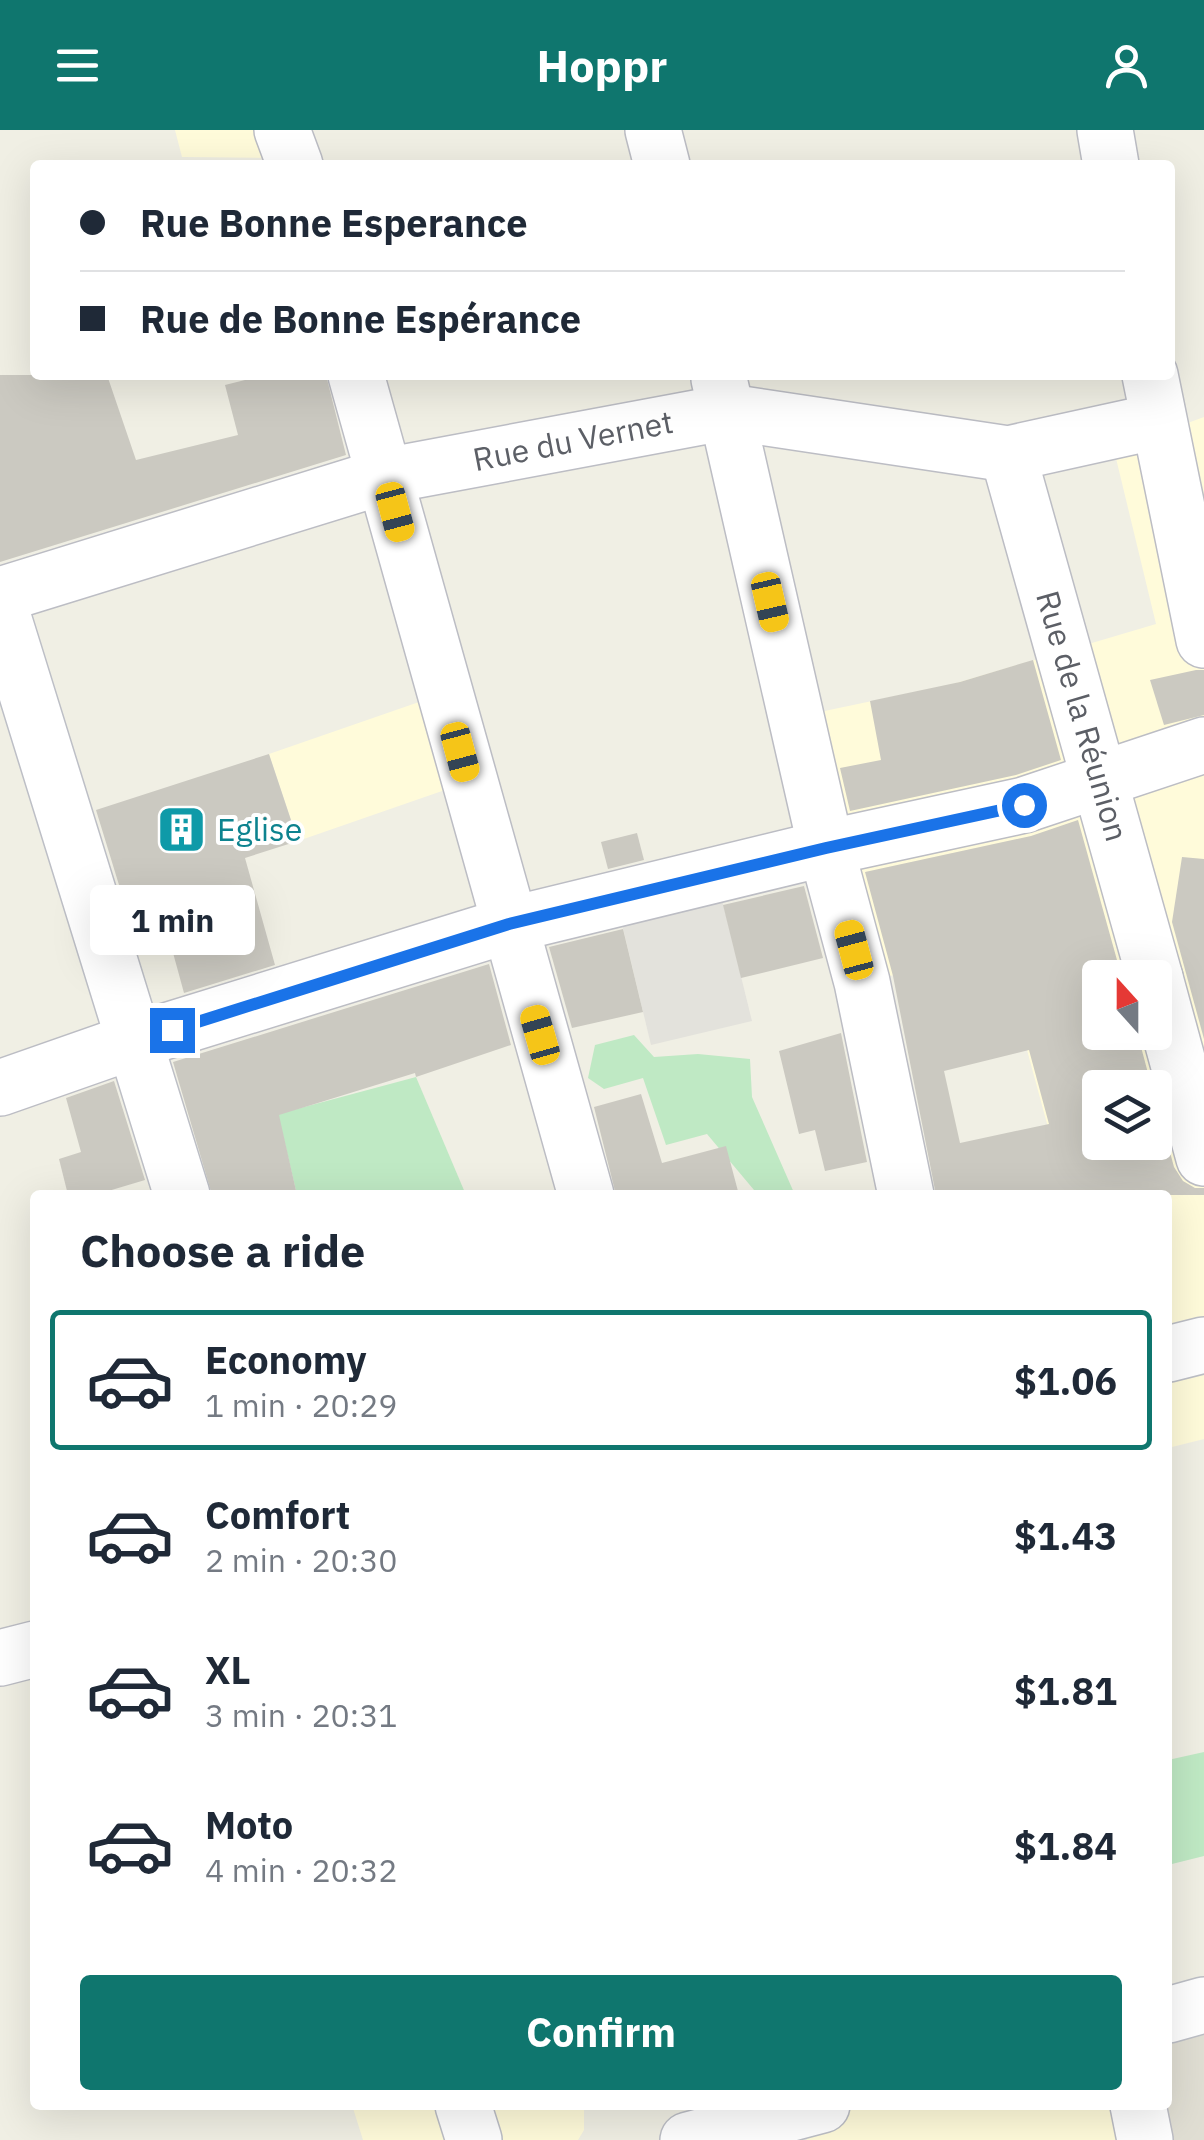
<!DOCTYPE html>
<html lang="en">
<head>
<meta charset="utf-8">
<style>
	:root { --surface:#fff; --page:#f6f6f7; --text:#1f2937; --muted:#747a83; --line:#e0e1e3; --accent:#0f766e }
	body { margin:0; font-family:"IBM Plex Sans",sans-serif; background:var(--page); color:var(--text); height:100vh; display:flex; flex-direction:column; font-size:38px; white-space:nowrap }
	* { box-sizing:border-box; margin:0 }
	p { font-size:32px; color:var(--muted) }
	.icon { flex:none; width:55px; height:55px; fill:none; stroke:currentColor; stroke-width:2; stroke-linecap:round; stroke-linejoin:round }
	.map { position:relative; flex:1; overflow:hidden }
	.panel { position:absolute; left:30px; top:1060px; width:1142px; height:920px; display:flex; flex-direction:column; background:var(--surface); border-radius:10px; box-shadow:0 10px 40px #0002 }
	.panel>* { flex:none }
	.guide { position:absolute; left:30px; top:30px; width:1145px; height:220px; border-radius:10px; box-shadow:0 10px 40px #0002; display:grid; align-content:center; height:220px; padding:0 50px; background:var(--surface) }
	.needle { width:65px; rotate:339deg }
	.tools { position:absolute; left:1082px; top:830px; display:grid; gap:20px }
	.tools a { display:grid; place-items:center; width:90px; height:90px; border-radius:10px; background:var(--surface); box-shadow:0 10px 40px #0002; font-size:50px }
	.end { position:absolute; width:45px; height:45px; margin:-22px; border:12px solid #1a73e8; background:#fff; box-shadow:0 0 0 5px #fff }
	.from { border-radius:50% }
	.bubble { position:absolute; height:70px; border-radius:10px; background:var(--surface); box-shadow:0 10px 40px #0002; font-size:32px; font-weight:700; line-height:70px; text-align:center }
	.car { position:absolute; width:30px; height:60px; margin:-30px -15px; border-radius:12px; box-shadow:0 0 8px 2px #0007; background:linear-gradient(#f5c518 24%,#345 0 40%,#f5c518 0 76%,#345 0 86%,#f5c518 0) }
	.guide b { display:flex; align-items:center; gap:35px; height:95px; font-size:38px }
	.guide b+b { border-top:2px solid var(--line) }
	.guide i { width:25px; height:25px; background:var(--text) }
	ul { padding:0; list-style:none }
	li { display:flex; align-items:center; gap:30px; height:140px; margin:0 20px 15px; padding:0 30px; border:5px solid transparent; border-radius:10px }
	li div { flex:1 }
	li b { display:block; font-size:38px }
	li em { font-style:normal; font-weight:700 }
	li.on { border-color:var(--accent) }
	li>.icon { width:90px; height:90px; stroke-width:1.5 }
	h2 { padding:0 50px; font-size:45px; line-height:120px }
	.action { display:flex; gap:20px; margin-top:auto; padding:20px 50px }
	.action a { flex:1; height:115px; border-radius:10px; background:var(--accent); color:#fff; font-size:40px; font-weight:700; line-height:115px; text-align:center }
	header { display:flex; justify-content:space-between; align-items:center; height:130px; padding:0 50px; background:var(--accent); color:#fff; font-size:45px; font-weight:700 }
	.map>svg:first-child { display:block }
</style>
</head>
<body>
<header><svg class="icon" aria-label="menu" viewBox="0 0 24 24"><path d="M4 6h16M4 12h16M4 18h16"/></svg>Hoppr<svg class="icon" aria-label="person" viewBox="0 0 24 24"><circle cx="12" cy="8" r="4"/><path d="M4 21q1-7 8-7t8 7"/></svg></header>
<div class="map">
<svg width="1204" height="2010" viewBox="0 0 1204 2010">
	<rect width="100%" height="100%" fill="#f0efe4"/>
	<!-- commercial -->
	<g fill="#fffbda" fill-rule="evenodd">
		<path d="M 175,0 L 282,0 L 289,28 L 182,27 Z"/>
		<path d="M 1204,287 L 1204,1309 L 1168,1318 L 1168,1065 L 1059,1038 L 1027,920 L 1006,821 L 862,852 L 796,587 L 953,554 L 1156,494 L 1114,320 ZM 1100,848 L 1155,848 L 1155,902 L 1100,902 ZM 1100,958 L 1155,958 L 1155,1012 L 1100,1012 Z"/>
		<path d="M 445,563 L 468,652 L 298,711 L 269,624 Z"/>
		<path d="M 352,1975 L 463,1975 L 474,2010 L 363,2010 Z"/>
		<path d="M 478,1975 L 584,1975 L 584,2000 L 578,2010 L 484,2010 Z"/>
		<path d="M 822,1975 L 1138,1975 L 1145,2010 L 807,2010 L 800,1981 Z"/>
	</g>
	<!-- industrial -->
	<path fill="#e3e2dc" d="M 716,745 L 752,891 L 651,915 L 616,769 Z"/>
	<!-- education -->
	<path fill="#e0ded3" d="M 1204,1875 L 1204,2010 L 1149,2010 L 1141,1975 L 1168,1975 L 1168,1885 Z"/>
	<!-- green -->
	<g fill="#bfe9c4">
		<path d="M 634,905 L 654,927 L 698,924 L 750,929 L 752,967 L 795,1065 L 749,1065 L 754,1060 L 707,1004 L 666,1015 L 643,948 L 604,959 L 588,948 L 595,915 Z"/>
		<path d="M 416,947 L 466,1065 L 297,1065 L 278,984 Z"/>
		<path d="M 1204,1622 L 1204,1726 L 1168,1735 L 1168,1630 Z"/>
	</g>
	<!-- building -->
	<g fill="#cbc9c1" fill-rule="evenodd">
		<path d="M 0,245 L 107,245 L 136,330 L 238,305 L 225,255 L 265,245 L 326,245 L 346,325 L 0,432 Z"/>
		<path d="M 1033,530 L 1061,630 L 1016,645 L 850,681 L 840,638 L 881,630 L 870,571 L 960,552 Z"/>
		<path d="M 1196,540 L 1204,540 L 1204,585 L 1164,595 L 1150,550 Z"/>
		<path d="M 269,624 L 298,711 L 245,728 L 275,835 L 184,863 L 155,757 L 123,768 L 96,680 Z"/>
		<path d="M 1078,690 L 1122,848 L 1100,848 L 1100,902 L 1137,902 L 1152,958 L 1100,958 L 1100,1012 L 1155,1012 L 1155,967 L 1174,1037 L 1183,1051 L 1195,1058 L 1204,1058 L 1204,1065 L 936,1065 L 893,846 L 865,742 L 1031,706 ZM 1029,920 L 1049,994 L 960,1013 L 944,941 Z"/>
		<path d="M 637,703 L 644,730 L 608,739 L 601,712 Z"/>
		<path d="M 1182,727 L 1204,729 L 1204,909 L 1172,792 Z"/>
		<path d="M 804,756 L 823,828 L 741,848 L 723,775 Z"/>
		<path d="M 623,799 L 643,882 L 572,898 L 549,817 Z"/>
		<path d="M 489,834 L 511,915 L 416,947 L 415,943 L 279,985 L 297,1065 L 212,1065 L 173,932 Z"/>
		<path d="M 841,903 L 867,1032 L 825,1041 L 815,1000 L 799,1004 L 779,921 Z"/>
		<path d="M 114,951 L 145,1050 L 95,1065 L 68,1065 L 59,1029 L 81,1022 L 66,968 Z"/>
		<path d="M 641,964 L 662,1033 L 726,1016 L 739,1065 L 616,1065 L 594,977 Z"/>
	</g>
	<g fill="none" stroke-linecap="round" stroke-linejoin="round">
		<defs>
			<g id="street">
				<path d="M 282,0 L 295,35"/>
				<path d="M 653,0 L 662,35"/>
				<path d="M 1105,0 L 1111,35"/>
				<path d="M 356,245 L 586,1065"/>
				<path d="M 1150,245 L 1204,510"/>
				<path d="M 719,249 L 826,718 L 862,852 L 906,1065"/>
				<path d="M 1008,324 L 1155,848"/>
				<path d="M 0,465 L 385,346 L 728,282 L 1008,324 L 1158,291"/>
				<path d="M 1155,848 L 1204,1028"/>
				<path d="M 0,958 L 134,911 L 509,795 L 826,718 L 1024,675 L 1204,615"/>
				<path d="M 0,1528 L 35,1519"/>
				<path d="M 1138,1975 L 1145,2010"/>
			</g>
			<g id="secondary">
				<path d="M 0,477 L 182,1065"/>
				<path d="M 1168,1224 L 1204,1215"/>
				<path d="M 1168,1885 L 1204,1875"/>
				<path d="M 463,1975 L 474,2010"/>
				<path d="M 688,2010 L 822,1975"/>
			</g>
		</defs>
		<!-- street casing -->
		<use href="#street" stroke="#bcbdc4" stroke-width="58"/>
		<!-- secondary casing -->
		<use href="#secondary" stroke="#bdbfc6" stroke-width="58"/>
		<!-- street -->
		<use href="#street" stroke="#fff" stroke-width="55"/>
		<!-- secondary -->
		<use href="#secondary" stroke="#fff" stroke-width="55"/>
	</g>
	<g fill="none" stroke-linecap="round" stroke-linejoin="round">
		<!-- route -->
		<path stroke="#1a73e8" stroke-width="12" d="M 172,900 L 509,794 L 826,718 L 1024,675"/>
	</g>
	<!-- icons -->
	<defs>
		<symbol id="building-square" viewBox="-11 -11 22 22"><rect x="-9" y="-9" width="18" height="18" rx="4" fill="#0f9aa8" stroke="#fff"/><path d="M-4-6H4V6H1V3H-1V6H-4ZM-2.5-4.3h1.7v1.8h-1.7ZM.8-4.3h1.7v1.8H.8ZM-2.5-1h1.7V.8h-1.7ZM.8-1h1.7V.8H.8Z" fill="#fff"/></symbol>
	</defs>
	<g fill-rule="evenodd">
		<use href="#building-square" x="154" y="672" width="55" height="55"/>
	</g>
	<g text-anchor="middle" stroke-width="8" stroke-linejoin="round" paint-order="stroke">
		<!-- street labels -->
		<g font-size="32" fill="#5c5f66" stroke="#fff">
			<text transform="translate(573 311) rotate(-11)" y="11">Rue du Vernet</text>
			<text transform="translate(1082 586) rotate(74)" y="11">Rue de la Réunion</text>
		</g>
		<!-- culture labels -->
		<g font-size="32" fill="#0d838f" stroke="#fff" text-anchor="start">
			<text x="217" y="711">Eglise</text>
		</g>
	</g>
</svg>
<div class="tools">
<a><svg class="needle" viewBox="-14 -14 28 28"><path d="M0-13l5 13h-10z" fill="#e53935"/><path d="M0 13l5-13h-10z" fill="#747a83"/></svg></a>
<a><svg class="icon" aria-label="layers" viewBox="0 0 24 24"><path d="M12 4l9 5-9 5-9-5zM3 14l9 5 9-5"/></svg></a>
</div>
<i class="end from" style="left:1024px;top:675px"></i>
<i class="end" style="left:172px;top:900px"></i>
<div class="bubble" style="left:90px;top:755px;width:165px">1 min</div>
<i class="car" style="left:395px;top:382px;rotate:165deg"></i>
<i class="car" style="left:770px;top:472px;rotate:167deg"></i>
<i class="car" style="left:460px;top:622px;rotate:165deg"></i>
<i class="car" style="left:854px;top:820px;rotate:345deg"></i>
<i class="car" style="left:540px;top:905px;rotate:344deg"></i>
<div class="guide">
<b><i class="from"></i>Rue Bonne Esperance</b>
<b><i></i>Rue de Bonne Espérance</b>
</div>
<section class="panel">
<h2>Choose a ride</h2>
<ul>
<li class="on"><svg class="icon" aria-label="car" viewBox="0 0 24 24"><path d="M5 17H2v-5l4-1 3-4h7l3 4 3 1v5h-3M9 17h6M6 11h13"/><circle cx="7" cy="17" r="2"/><circle cx="17" cy="17" r="2"/></svg><div><b>Economy</b><p>1 min · 20:29</p></div><em>$1.06</em></li>
<li><svg class="icon" aria-label="car" viewBox="0 0 24 24"><path d="M5 17H2v-5l4-1 3-4h7l3 4 3 1v5h-3M9 17h6M6 11h13"/><circle cx="7" cy="17" r="2"/><circle cx="17" cy="17" r="2"/></svg><div><b>Comfort</b><p>2 min · 20:30</p></div><em>$1.43</em></li>
<li><svg class="icon" aria-label="car" viewBox="0 0 24 24"><path d="M5 17H2v-5l4-1 3-4h7l3 4 3 1v5h-3M9 17h6M6 11h13"/><circle cx="7" cy="17" r="2"/><circle cx="17" cy="17" r="2"/></svg><div><b>XL</b><p>3 min · 20:31</p></div><em>$1.81</em></li>
<li><svg class="icon" aria-label="car" viewBox="0 0 24 24"><path d="M5 17H2v-5l4-1 3-4h7l3 4 3 1v5h-3M9 17h6M6 11h13"/><circle cx="7" cy="17" r="2"/><circle cx="17" cy="17" r="2"/></svg><div><b>Moto</b><p>4 min · 20:32</p></div><em>$1.84</em></li>
</ul>
<div class="action"><a>Confirm</a></div>
</section>
</div>
</body>
</html>
